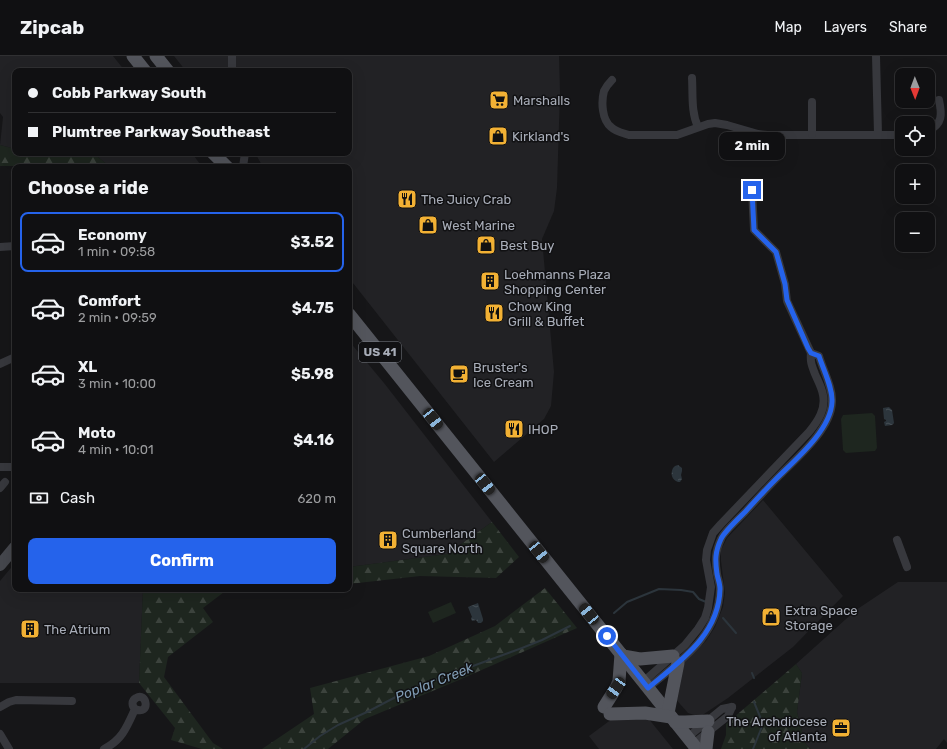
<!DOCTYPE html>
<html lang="en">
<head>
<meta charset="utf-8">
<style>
	:root { --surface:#101012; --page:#1e1e20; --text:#f1f3f6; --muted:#9c9d9f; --line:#303032; --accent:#2563eb }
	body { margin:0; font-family:Rubik,sans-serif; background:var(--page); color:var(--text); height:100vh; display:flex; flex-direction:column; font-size:15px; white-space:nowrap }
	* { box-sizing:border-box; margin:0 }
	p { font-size:13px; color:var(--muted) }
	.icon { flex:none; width:22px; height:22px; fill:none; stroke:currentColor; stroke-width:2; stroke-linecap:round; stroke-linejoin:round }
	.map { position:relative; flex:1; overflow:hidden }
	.side { position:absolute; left:12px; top:108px; width:340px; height:428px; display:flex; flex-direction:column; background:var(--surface); border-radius:8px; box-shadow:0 4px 16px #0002,0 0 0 1px var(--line) }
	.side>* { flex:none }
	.top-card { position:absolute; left:12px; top:12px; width:340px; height:88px; border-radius:8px; box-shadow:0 4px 16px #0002,0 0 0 1px var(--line); display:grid; align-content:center; height:88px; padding:0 16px; background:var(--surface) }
	.needle { width:26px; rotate:179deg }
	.tools { position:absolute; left:895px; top:12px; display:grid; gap:8px }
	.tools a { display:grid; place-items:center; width:40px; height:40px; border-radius:8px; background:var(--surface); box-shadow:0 4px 16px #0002,0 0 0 1px var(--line); font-size:20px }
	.end { position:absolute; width:18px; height:18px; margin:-9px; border:5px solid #2563eb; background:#fff; box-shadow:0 0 0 2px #fff }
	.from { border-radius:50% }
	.bubble { position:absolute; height:28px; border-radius:8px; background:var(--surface); box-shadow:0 4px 16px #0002,0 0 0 1px var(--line); font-size:13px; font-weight:700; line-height:28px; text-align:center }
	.car { position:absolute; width:12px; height:24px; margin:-12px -6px; border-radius:5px; box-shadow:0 0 3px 1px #0007; background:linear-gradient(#222 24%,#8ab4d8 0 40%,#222 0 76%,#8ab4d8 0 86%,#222 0) }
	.top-card b { display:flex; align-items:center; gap:14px; height:38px; font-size:15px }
	.top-card b+b { border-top:1px solid var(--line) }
	.top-card i { width:10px; height:10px; background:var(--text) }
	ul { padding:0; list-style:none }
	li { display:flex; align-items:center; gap:12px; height:60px; margin:0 8px 6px; padding:0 8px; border:2px solid transparent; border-radius:8px }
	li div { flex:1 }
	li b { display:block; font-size:15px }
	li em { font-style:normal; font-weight:700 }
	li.on { border-color:var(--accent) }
	li>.icon { width:36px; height:36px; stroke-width:1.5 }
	h2 { padding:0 16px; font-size:18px; line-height:48px }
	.pay { display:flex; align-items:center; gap:10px; height:44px; padding:0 16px; font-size:15px }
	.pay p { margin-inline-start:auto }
	.primary-button { display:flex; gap:8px; margin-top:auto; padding:8px 16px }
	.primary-button a { flex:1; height:46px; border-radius:8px; background:var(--accent); color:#fff; font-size:16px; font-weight:700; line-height:46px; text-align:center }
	header { display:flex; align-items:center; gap:24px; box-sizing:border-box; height:56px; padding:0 20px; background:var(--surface); border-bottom:1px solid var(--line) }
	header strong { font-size:19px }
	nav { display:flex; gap:22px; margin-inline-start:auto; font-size:14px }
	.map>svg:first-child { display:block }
</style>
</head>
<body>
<header>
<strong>Zipcab</strong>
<nav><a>Map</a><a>Layers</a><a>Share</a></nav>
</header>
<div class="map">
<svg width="947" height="693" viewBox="0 0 947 693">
	<defs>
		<pattern id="forest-firs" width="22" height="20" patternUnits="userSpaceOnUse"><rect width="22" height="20" fill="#1e261f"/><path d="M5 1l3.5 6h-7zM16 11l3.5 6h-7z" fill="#3c433d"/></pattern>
		<pattern id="water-ripples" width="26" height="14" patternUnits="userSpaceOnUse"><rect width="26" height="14" fill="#2c353c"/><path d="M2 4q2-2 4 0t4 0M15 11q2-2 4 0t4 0" fill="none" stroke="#485056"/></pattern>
	</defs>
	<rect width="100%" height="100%" fill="#161618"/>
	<!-- built -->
	<g fill="#222225">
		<path d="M 0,0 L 113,0 L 125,15 L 15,15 L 15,93 L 0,89 L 3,61 L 0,57 Z"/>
		<path d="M 174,0 L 559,0 L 560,36 L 557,132 L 554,155 L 542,183 L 554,316 L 551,350 L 544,363 L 494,406 L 349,222 L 349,111 L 263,111 L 255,97 L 349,97 L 349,15 L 186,15 Z"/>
		<path d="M 93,97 L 192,97 L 202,111 L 142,111 L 142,109 L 109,110 Z"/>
		<path d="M 349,285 L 384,327 L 492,466 L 447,498 L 349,511 Z"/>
		<path d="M 763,444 L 843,540 L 793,591 L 728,642 L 701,660 L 694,659 L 688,657 L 673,640 L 681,609 L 706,585 L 715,571 L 723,551 L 725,537 L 721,505 L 721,494 L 727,482 Z"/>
		<path d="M 15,507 L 15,533 L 143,533 L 139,627 L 0,627 L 0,525 Z"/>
		<path d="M 898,526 L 947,526 L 947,687 L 944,683 L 936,693 L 811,693 L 805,687 L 797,656 L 802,617 L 796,608 L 856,554 Z"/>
		<path d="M 648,662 L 673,693 L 599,693 L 589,680 L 612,663 Z"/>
	</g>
	<!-- forest -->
	<g fill="url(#forest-firs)">
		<path d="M 0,89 L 15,93 L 15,97 L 93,97 L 109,110 L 0,110 Z"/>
		<path d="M 492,466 L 519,501 L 496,522 L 420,520 L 349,528 L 349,511 L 447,498 Z"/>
		<path d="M 545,532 L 577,572 L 459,624 L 365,663 L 328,693 L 262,693 L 314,658 L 310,632 L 429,600 L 495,570 Z"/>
		<path d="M 143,533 L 228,533 L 203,552 L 213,566 L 168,601 L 164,621 L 213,687 L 223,693 L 202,693 L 171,684 L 175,672 L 139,627 Z"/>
		<path d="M 796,608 L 802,617 L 797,656 L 805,687 L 811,693 L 721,693 L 726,679 L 726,668 Z"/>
	</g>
	<!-- park -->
	<g fill="#1e261f">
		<path d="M 872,357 L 875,360 L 877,392 L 875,395 L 846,397 L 843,394 L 841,363 L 843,359 Z"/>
		<path d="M 451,546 L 456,557 L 433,567 L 428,556 Z"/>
	</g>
	<!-- water -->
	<g fill="url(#water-ripples)">
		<path d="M 889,351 L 892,354 L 894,367 L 892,369 L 885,370 L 884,366 L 886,365 L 886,364 L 884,363 L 883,352 Z"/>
		<path d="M 678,409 L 682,412 L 682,415 L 681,419 L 682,423 L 680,426 L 678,426 C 672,424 670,418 673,412 L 675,410 Z"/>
		<path d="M 478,547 L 483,563 L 483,565 L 481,567 L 478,567 L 476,564 L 472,565 L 471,562 L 472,561 L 468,551 Z"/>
	</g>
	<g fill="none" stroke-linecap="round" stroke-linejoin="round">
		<!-- stream -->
		<g stroke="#2c353c" stroke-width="2">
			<path d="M 614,557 L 627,546 L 659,533 L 681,534 L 693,536 L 699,543 L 706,546"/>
			<path d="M 723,562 L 736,577"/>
			<path d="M 752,617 L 754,622"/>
			<path d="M 304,693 L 320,680 L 338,669 L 367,656 L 413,632 L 522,592 L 542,584 L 570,570"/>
			<path d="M 753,693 L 763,668 L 754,646"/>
		</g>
		<!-- street -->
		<g stroke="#37383d" stroke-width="8">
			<path d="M 232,0 L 232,15"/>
			<path d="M 876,0 L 878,78"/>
			<path d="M 692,22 C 693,39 691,56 698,71"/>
			<path d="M 612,24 C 609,27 606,31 604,35 C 601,46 602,64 611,71 C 616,76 623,77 629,79 L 677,79 L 708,68 L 715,67 L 727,69 L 758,78 L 767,79 L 902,79"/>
			<path d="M 812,46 L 812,78"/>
			<path d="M 928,75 C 943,68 942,58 939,44"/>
			<path d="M 243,111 L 245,97"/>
			<path d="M 0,191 L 15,190"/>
			<path d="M 0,308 L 15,301"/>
			<path d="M 0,411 L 15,411"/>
			<path d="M 0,432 L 5,426"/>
			<path d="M 897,484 L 907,511"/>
			<path d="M 643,626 L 685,589 L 698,573 L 705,562 L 708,552 L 711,531 L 706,504 L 707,494 L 713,477 L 721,468 L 809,376 C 818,365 826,353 823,339 C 822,332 818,325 815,318 C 812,310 810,306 811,297 L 787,245 L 785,228 L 776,196 L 754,174 L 752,133"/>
			<path d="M 648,632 C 680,605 719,580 720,533 C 720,528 718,523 717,518 C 715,504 715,496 721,483 C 724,475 741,461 747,454 C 758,442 769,430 780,419 C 798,401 831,373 832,346 C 833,332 823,314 819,300 L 811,297"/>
			<path d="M 0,651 L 9,646 L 16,644 L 72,645"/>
			<path d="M 0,678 L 9,693"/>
			<path d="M 688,681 L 722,653 L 732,651"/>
			<path d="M 693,688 L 728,660 L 732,651"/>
			<path d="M 104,693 C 122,684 127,671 135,653 C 132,650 131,645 136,642 C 147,635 151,660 135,653"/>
		</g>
		<!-- secondary -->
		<path stroke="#45474d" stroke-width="12" d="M 0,509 L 15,491"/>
		<!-- primary -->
		<g stroke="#53555c" stroke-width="13">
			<path d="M 133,0 L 145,15"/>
			<path d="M 156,0 L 168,15"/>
			<path d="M 213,97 L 227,111"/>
			<path d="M 349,258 L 697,693"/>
			<path d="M 623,600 L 640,603 L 673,600"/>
			<path d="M 604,651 L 616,632 L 619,625 L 621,598"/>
			<path d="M 668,657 L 678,607"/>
			<path d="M 610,658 L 645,657 L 671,661"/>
			<path d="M 675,666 L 685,666 L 708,665"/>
			<path d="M 706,693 L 708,676"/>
		</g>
	</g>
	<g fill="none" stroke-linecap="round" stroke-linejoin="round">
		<!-- route -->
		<path stroke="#2563eb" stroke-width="5" d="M 607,580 L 648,632 C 680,605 719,579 720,533 C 720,528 718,523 717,518 C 715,504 715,496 721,483 C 724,476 739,462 745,456 C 755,445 765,434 776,423 C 795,404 831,374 832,346 C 833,332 823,313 819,300 L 811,297 L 808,292 L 787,244 L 785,228 L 776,196 L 754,174 L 752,134"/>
	</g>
	<!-- icons -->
	<defs>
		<symbol id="supermarket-square" viewBox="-11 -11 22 22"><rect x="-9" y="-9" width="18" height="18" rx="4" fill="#f2b134" stroke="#111113"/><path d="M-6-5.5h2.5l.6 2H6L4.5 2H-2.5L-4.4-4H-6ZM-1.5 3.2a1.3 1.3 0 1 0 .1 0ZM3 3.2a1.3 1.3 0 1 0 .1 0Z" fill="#111"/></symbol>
		<symbol id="shop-square" viewBox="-11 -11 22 22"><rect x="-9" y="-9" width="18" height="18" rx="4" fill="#f2b134" stroke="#111113"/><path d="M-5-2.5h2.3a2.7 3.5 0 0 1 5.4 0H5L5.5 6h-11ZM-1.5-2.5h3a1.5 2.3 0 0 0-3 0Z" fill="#111"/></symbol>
		<symbol id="restaurant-square" viewBox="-11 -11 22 22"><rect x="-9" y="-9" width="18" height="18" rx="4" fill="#f2b134" stroke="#111113"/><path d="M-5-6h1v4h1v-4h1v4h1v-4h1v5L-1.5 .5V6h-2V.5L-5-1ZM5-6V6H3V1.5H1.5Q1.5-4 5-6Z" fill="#111"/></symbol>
		<symbol id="building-square" viewBox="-11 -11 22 22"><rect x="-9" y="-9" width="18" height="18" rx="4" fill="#f2b134" stroke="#111113"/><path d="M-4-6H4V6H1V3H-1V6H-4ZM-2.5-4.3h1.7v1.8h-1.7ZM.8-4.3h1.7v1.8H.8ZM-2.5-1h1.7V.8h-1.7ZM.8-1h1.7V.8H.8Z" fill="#111"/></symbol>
		<symbol id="cafe-square" viewBox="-11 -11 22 22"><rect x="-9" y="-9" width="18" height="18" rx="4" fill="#f2b134" stroke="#111113"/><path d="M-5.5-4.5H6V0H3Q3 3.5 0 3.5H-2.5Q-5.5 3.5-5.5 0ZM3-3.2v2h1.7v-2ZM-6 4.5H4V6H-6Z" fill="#111"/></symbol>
		<symbol id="office-square" viewBox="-11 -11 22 22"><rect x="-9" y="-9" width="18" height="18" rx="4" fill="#f2b134" stroke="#111113"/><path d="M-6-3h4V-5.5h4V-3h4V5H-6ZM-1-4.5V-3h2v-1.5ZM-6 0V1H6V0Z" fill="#111"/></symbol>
	</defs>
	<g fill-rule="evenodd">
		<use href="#supermarket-square" x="488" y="33" width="22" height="22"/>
		<use href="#shop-square" x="487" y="69" width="22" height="22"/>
		<use href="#restaurant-square" x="396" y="132" width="22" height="22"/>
		<use href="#shop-square" x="417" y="158" width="22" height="22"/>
		<use href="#shop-square" x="475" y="178" width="22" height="22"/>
		<use href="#building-square" x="479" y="214" width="22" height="22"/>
		<use href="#restaurant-square" x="483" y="246" width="22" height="22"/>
		<use href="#cafe-square" x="448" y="307" width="22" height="22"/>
		<use href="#restaurant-square" x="503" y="362" width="22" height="22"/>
		<use href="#building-square" x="377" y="473" width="22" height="22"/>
		<use href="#shop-square" x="760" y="550" width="22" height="22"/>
		<use href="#building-square" x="19" y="562" width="22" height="22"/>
		<use href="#office-square" x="830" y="661" width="22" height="22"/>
	</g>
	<g text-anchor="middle" stroke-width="3" stroke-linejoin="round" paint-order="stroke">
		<!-- shield labels -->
		<rect fill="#111113" stroke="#7b7e86" stroke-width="1" x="359" y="286" width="42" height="20" rx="3"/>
		<g font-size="12" font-weight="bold" fill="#a8adb8">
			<text x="380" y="300">US 41</text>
		</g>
		<!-- poi labels -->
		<g font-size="13" fill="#a8adb8" stroke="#111113" text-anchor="start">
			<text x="513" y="49">Marshalls</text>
			<text x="512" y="85">Kirkland's</text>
			<text x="421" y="148">The Juicy Crab</text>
			<text x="442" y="174">West Marine</text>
			<text x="500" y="194">Best Buy</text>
			<text x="504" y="223">Loehmanns Plaza<tspan x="504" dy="15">Shopping Center</tspan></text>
			<text x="508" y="255">Chow King<tspan x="508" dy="15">Grill &amp; Buffet</tspan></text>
			<text x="473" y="316">Bruster's<tspan x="473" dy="15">Ice Cream</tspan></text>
			<text x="528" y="378">IHOP</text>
			<text x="402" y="482">Cumberland<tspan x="402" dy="15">Square North</tspan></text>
			<text x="785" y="559">Extra Space<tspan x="785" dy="15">Storage</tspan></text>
			<text x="44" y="578">The Atrium</text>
			<text x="827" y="670" text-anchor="end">The Archdiocese<tspan x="827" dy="15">of Atlanta</tspan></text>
		</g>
		<!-- water labels -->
		<g font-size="14" font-style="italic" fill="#7f9bb3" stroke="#111113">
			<text transform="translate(434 626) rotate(-22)" y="5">Poplar Creek</text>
		</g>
	</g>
</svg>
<div class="tools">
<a><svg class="needle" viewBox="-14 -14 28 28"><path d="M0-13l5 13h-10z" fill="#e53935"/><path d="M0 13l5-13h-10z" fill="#9c9d9f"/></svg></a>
<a><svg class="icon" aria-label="locate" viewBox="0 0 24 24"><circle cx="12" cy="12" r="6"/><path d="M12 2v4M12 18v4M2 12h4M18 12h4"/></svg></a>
<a>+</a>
<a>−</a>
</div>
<i class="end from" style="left:607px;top:580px"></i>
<i class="end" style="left:752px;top:134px"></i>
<div class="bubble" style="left:719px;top:76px;width:66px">2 min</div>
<i class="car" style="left:433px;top:363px;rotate:142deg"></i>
<i class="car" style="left:485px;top:428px;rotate:142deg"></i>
<i class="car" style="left:539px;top:496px;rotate:142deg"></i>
<i class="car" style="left:589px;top:558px;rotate:321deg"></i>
<i class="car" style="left:616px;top:632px;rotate:216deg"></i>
<div class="top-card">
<b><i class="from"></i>Cobb Parkway South</b>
<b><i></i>Plumtree Parkway Southeast</b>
</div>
<section class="side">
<h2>Choose a ride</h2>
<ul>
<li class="on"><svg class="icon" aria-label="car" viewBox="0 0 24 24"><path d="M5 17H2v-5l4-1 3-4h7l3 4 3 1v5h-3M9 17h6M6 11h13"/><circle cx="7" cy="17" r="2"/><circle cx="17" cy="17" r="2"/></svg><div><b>Economy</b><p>1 min · 09:58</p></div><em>$3.52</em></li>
<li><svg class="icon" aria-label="car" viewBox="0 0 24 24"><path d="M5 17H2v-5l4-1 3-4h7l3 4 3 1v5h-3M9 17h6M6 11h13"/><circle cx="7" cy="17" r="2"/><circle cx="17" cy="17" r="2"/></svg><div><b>Comfort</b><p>2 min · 09:59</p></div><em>$4.75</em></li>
<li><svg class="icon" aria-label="car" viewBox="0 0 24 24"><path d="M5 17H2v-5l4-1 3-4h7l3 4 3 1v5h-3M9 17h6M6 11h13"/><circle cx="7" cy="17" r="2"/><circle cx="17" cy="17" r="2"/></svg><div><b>XL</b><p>3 min · 10:00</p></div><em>$5.98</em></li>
<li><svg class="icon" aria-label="car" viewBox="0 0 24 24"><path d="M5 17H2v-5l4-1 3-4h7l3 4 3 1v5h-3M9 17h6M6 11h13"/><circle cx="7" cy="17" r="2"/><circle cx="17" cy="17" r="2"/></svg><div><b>Moto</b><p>4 min · 10:01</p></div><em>$4.16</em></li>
</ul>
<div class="pay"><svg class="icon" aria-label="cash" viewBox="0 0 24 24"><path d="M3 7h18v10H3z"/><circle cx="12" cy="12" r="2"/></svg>Cash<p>620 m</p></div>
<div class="primary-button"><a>Confirm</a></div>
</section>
</div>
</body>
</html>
